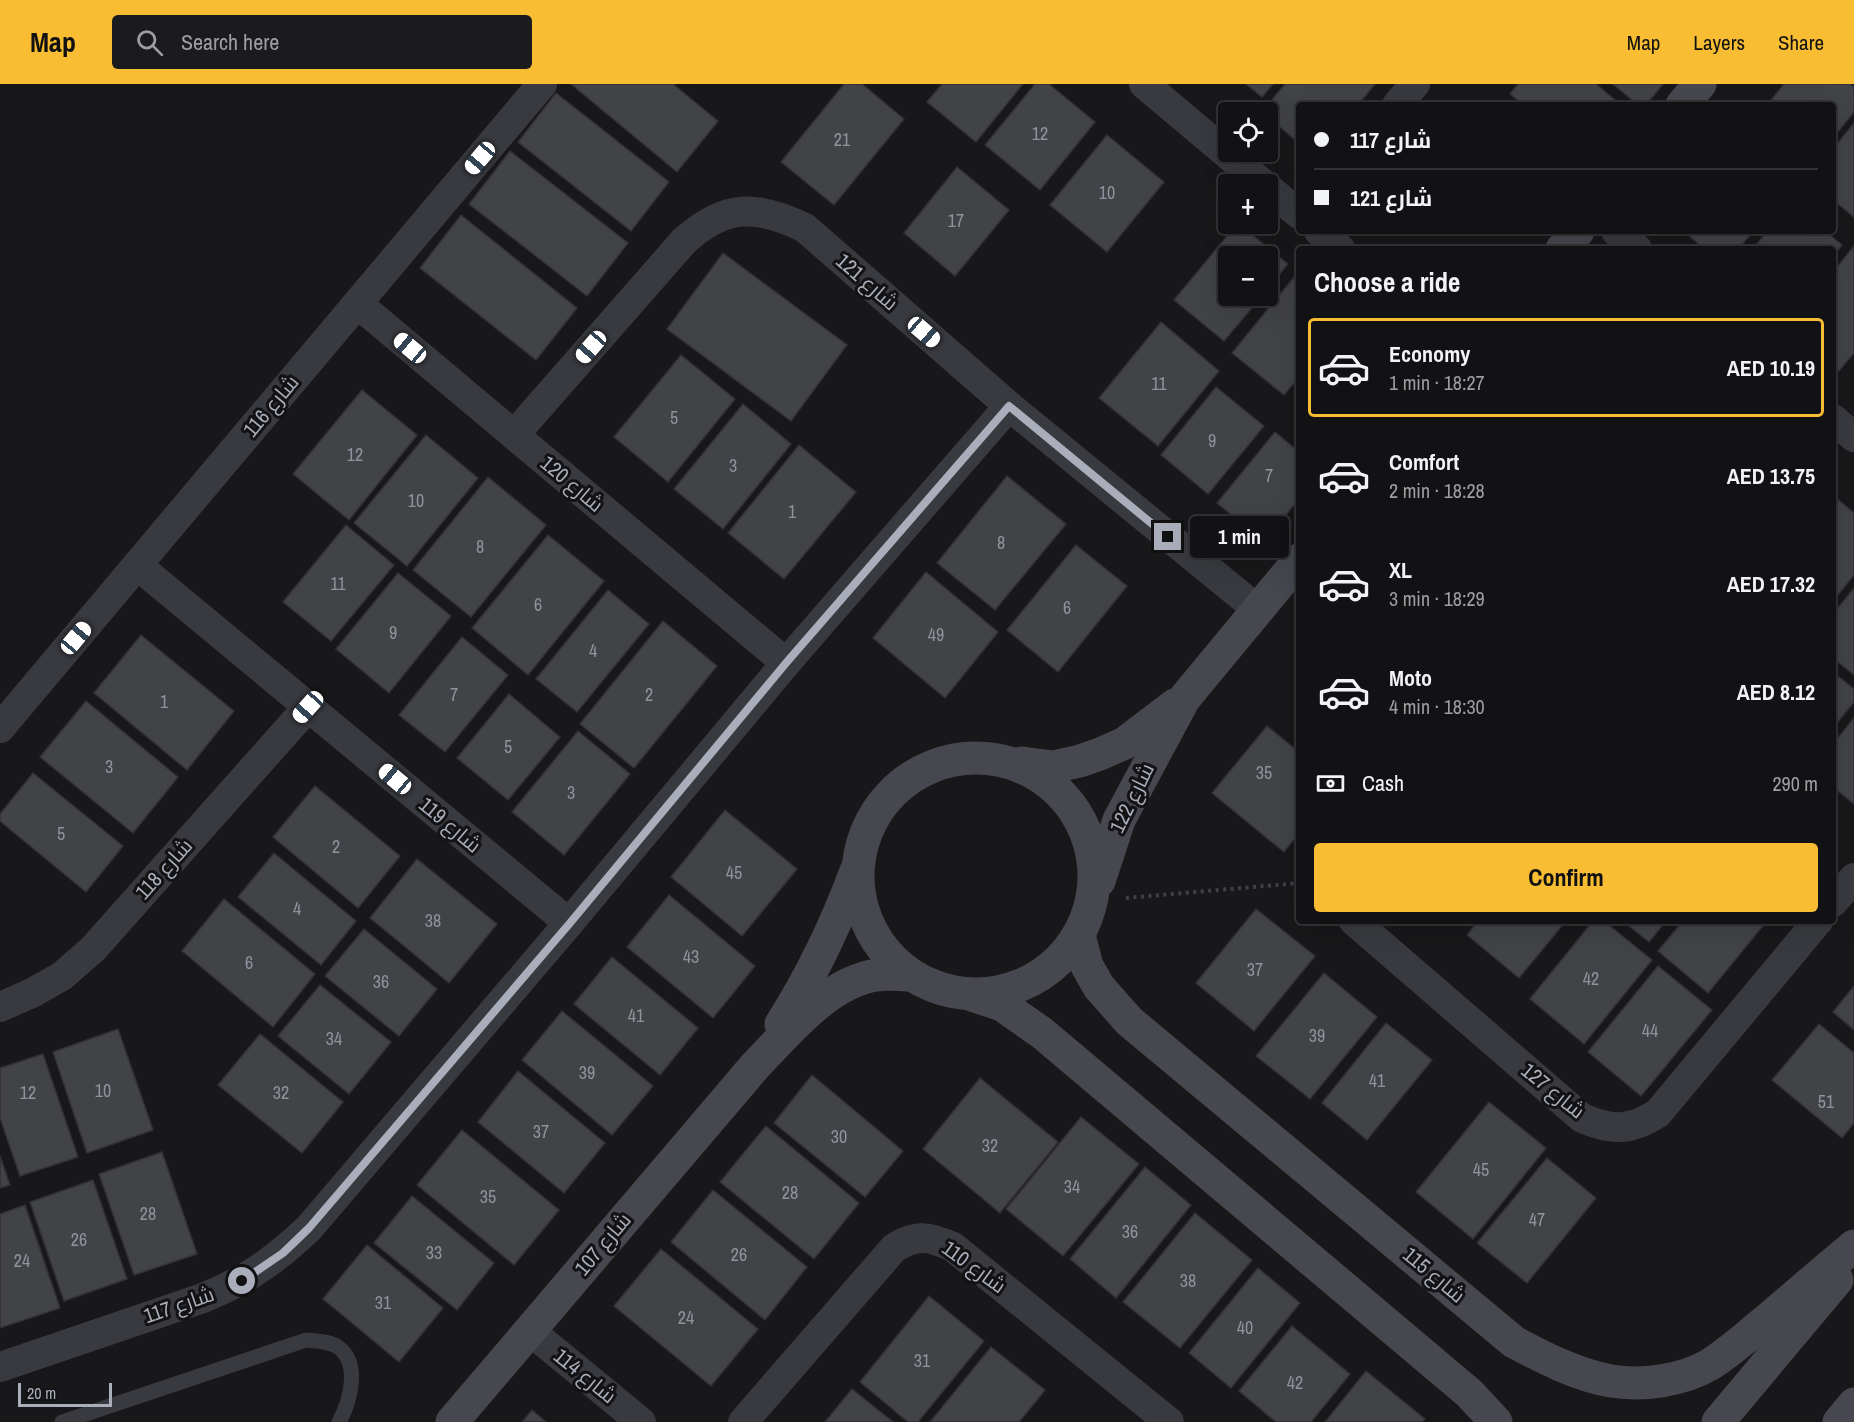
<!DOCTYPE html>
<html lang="en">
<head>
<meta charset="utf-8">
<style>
	:root { --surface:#121214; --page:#1b1b1d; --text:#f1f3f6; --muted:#9c9ea0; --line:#313234; --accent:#f8bd32 }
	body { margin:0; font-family:"Archivo Narrow",Cairo,sans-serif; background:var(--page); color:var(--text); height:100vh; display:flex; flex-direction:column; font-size:22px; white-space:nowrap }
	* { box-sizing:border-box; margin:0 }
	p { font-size:20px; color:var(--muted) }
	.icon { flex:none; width:33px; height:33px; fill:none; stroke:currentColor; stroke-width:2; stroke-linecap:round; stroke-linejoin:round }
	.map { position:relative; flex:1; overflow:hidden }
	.details { position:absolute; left:1296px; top:162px; width:540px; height:678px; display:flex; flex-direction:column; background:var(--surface); border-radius:6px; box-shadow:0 6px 24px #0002,0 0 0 2px var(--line) }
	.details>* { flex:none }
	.top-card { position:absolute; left:1296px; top:18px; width:540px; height:132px; border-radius:6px; box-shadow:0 6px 24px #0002,0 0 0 2px var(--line); display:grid; align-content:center; height:132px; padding:0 18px; background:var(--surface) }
	.tools { position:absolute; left:1218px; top:18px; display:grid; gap:12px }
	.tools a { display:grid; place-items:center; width:60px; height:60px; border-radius:6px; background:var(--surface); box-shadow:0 6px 24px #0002,0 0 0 2px var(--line); font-size:30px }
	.scale { position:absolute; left:18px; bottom:15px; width:94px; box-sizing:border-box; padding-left:6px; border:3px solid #aaaeba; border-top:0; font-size:16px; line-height:21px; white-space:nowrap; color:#aaaeba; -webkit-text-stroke:4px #131315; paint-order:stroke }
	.end { position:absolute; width:27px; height:27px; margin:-14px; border:8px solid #aaaeba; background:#111; box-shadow:0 0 0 3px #111 }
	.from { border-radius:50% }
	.bubble { position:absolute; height:42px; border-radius:6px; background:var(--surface); box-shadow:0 6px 24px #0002,0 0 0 2px var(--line); font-size:20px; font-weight:800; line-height:42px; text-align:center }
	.car { position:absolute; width:18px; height:36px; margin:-18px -9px; border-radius:8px; box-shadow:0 0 4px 2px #0007; background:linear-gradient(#fff 24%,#345 0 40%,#fff 0 76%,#345 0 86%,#fff 0) }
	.top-card b { display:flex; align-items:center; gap:21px; height:57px; font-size:22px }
	.top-card b+b { border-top:2px solid var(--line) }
	.top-card i { width:15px; height:15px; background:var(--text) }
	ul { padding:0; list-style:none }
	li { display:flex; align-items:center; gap:18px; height:99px; margin:0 12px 9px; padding:0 6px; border:3px solid transparent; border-radius:6px }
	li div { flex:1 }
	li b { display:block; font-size:22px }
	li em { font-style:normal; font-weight:800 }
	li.on { border-color:var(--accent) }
	li>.icon { width:54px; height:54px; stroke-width:1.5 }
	h2 { padding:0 18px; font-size:27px; line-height:72px }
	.pay { display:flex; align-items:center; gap:15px; height:66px; padding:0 18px; font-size:22px }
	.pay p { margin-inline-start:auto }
	.cta { display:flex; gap:12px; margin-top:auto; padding:12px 18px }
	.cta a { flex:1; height:69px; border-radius:6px; background:var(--accent); color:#111; font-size:24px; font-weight:800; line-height:69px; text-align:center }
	header { display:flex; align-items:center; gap:36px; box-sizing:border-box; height:84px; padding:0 30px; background:var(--accent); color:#111 }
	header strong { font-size:28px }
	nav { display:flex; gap:33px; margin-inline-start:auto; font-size:21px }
	.search { width:420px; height:54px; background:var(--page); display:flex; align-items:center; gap:15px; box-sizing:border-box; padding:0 21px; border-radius:6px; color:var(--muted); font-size:22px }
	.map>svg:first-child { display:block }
</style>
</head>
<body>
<header>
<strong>Map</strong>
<div class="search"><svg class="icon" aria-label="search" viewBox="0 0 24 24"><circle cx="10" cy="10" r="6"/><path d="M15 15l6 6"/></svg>Search here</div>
<nav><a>Map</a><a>Layers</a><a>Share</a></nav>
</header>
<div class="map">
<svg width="1854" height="1338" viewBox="0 0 1854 1338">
	<rect width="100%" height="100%" fill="#18181a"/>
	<!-- building -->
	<g fill="#424347" stroke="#323236" stroke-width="1.5">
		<path d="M 571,0 L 673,0 L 718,37 L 677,88 Z"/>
		<path d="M 844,0 L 862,0 L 904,35 L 834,121 L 781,78 Z"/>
		<path d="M 942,0 L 1023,0 L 976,58 L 927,18 Z"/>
		<path d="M 1035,0 L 1049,0 L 1095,38 L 1040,106 L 985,61 Z"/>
		<path d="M 1246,0 L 1273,0 L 1262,13 Z"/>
		<path d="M 1285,0 L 1375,0 L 1358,21 L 1299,21 L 1299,59 L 1268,33 L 1268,28 L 1262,28 Z"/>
		<path d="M 1518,0 L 1596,0 L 1621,21 L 1523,21 L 1510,10 Z"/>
		<path d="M 1613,0 L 1663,0 L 1646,21 L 1638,21 Z"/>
		<path d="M 1784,0 L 1850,0 L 1854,3 L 1854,28 L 1833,54 L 1833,21 L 1767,21 Z"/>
		<path d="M 556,9 L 669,98 L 631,147 L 518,58 Z"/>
		<path d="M 1854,39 L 1854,133 L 1833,116 L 1833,65 Z"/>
		<path d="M 1107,51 L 1164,98 L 1107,168 L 1050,121 Z"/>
		<path d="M 510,67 L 628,159 L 587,212 L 469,120 Z"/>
		<path d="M 957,83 L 1009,126 L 955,192 L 904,149 Z"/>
		<path d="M 461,131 L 577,224 L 536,276 L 420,184 Z"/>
		<path d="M 1237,140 L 1239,140 L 1288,180 L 1268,204 L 1268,172 L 1228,172 L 1228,212 L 1262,212 L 1224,257 L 1174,216 Z"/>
		<path d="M 1684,147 L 1754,147 L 1738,165 L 1704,165 Z"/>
		<path d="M 1767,147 L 1825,147 L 1842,161 L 1833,172 L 1833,165 L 1753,165 Z"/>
		<path d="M 1854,162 L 1854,269 L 1839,287 L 1833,282 L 1833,188 Z"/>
		<path d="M 723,169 L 847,261 L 791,337 L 667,245 Z"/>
		<path d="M 1299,187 L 1299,293 L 1284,311 L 1232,269 Z"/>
		<path d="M 1161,238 L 1219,287 L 1158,362 L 1099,314 Z"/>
		<path d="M 681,271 L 735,315 L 668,398 L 614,353 Z"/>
		<path d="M 1216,303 L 1264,342 L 1208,410 L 1161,371 Z"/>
		<path d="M 362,306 L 417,351 L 349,436 L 293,390 Z"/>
		<path d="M 743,320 L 791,360 L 723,445 L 674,405 Z"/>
		<path d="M 1275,348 L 1299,368 L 1299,415 L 1264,458 L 1217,419 Z"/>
		<path d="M 426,351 L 478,394 L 407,482 L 354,439 Z"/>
		<path d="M 799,361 L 856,408 L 784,495 L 728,449 Z"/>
		<path d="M 1007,392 L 1066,440 L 995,526 L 937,479 Z"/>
		<path d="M 488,393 L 546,441 L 471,533 L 413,486 Z"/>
		<path d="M 1835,413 L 1854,429 L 1854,491 L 1833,517 L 1833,415 Z"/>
		<path d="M 346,441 L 394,481 L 331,557 L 283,518 Z"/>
		<path d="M 548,451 L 604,497 L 528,591 L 472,544 Z"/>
		<path d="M 1076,461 L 1127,502 L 1058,588 L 1007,546 Z"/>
		<path d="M 926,488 L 998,548 L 945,614 L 873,554 Z"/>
		<path d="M 398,489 L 451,532 L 389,609 L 336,565 Z"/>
		<path d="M 1854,504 L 1854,591 L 1833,574 L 1833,530 Z"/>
		<path d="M 608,506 L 649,540 L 577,628 L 536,595 Z"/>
		<path d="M 663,537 L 717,582 L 634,684 L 580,640 Z"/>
		<path d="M 141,551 L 234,627 L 187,686 L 94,609 Z"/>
		<path d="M 462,553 L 508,591 L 445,668 L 399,631 Z"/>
		<path d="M 1833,588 L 1854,605 L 1854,618 L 1833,644 Z"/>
		<path d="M 509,610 L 560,653 L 508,716 L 457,674 Z"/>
		<path d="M 86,617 L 178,693 L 133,749 L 40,673 Z"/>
		<path d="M 1854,634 L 1854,720 L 1833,703 L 1833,660 Z"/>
		<path d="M 1267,642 L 1299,668 L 1299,749 L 1284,768 L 1212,709 Z"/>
		<path d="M 578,647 L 630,690 L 564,771 L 512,728 Z"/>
		<path d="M 33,689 L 123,762 L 86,808 L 0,737 L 0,730 Z"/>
		<path d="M 315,702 L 400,772 L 358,824 L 273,753 Z"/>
		<path d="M 725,726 L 797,785 L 742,852 L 671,793 Z"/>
		<path d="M 274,769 L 356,837 L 321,881 L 238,813 Z"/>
		<path d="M 417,775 L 497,840 L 449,899 L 370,834 Z"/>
		<path d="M 669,811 L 755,882 L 713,934 L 627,863 Z"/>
		<path d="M 224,815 L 315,890 L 273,943 L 182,867 Z"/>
		<path d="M 1256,825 L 1315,872 L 1254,947 L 1196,899 Z"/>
		<path d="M 1478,837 L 1566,837 L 1519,894 L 1467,851 Z"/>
		<path d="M 1593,837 L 1604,837 L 1652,876 L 1584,960 L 1530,915 Z"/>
		<path d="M 1623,837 L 1666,837 L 1649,858 Z"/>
		<path d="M 1683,837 L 1767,837 L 1708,909 L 1658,867 Z"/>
		<path d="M 364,845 L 437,905 L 399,952 L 325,892 Z"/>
		<path d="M 612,873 L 698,944 L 660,991 L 574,920 Z"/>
		<path d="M 1658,882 L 1712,926 L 1641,1012 L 1588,968 Z"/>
		<path d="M 1324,889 L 1377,933 L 1310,1015 L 1256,972 Z"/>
		<path d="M 320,901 L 391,958 L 349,1010 L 278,952 Z"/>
		<path d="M 1854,902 L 1854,946 L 1833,928 Z"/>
		<path d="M 562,927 L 653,1002 L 612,1051 L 522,976 Z"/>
		<path d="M 1386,939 L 1432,976 L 1367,1056 L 1322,1019 Z"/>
		<path d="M 1819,940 L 1854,969 L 1854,1039 L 1842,1054 L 1772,996 Z"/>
		<path d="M 118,945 L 153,1046 L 87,1069 L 53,968 Z"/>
		<path d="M 260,950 L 343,1018 L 302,1069 L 218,1001 Z"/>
		<path d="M 43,970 L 78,1073 L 20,1092 L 0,1034 L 0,984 Z"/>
		<path d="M 518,987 L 605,1059 L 564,1109 L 478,1038 Z"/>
		<path d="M 812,991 L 903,1067 L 865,1113 L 774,1039 Z"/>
		<path d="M 980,994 L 1058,1058 L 1000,1129 L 923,1065 Z"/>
		<path d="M 1489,1018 L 1546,1064 L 1473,1155 L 1416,1108 Z"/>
		<path d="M 1081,1033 L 1139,1080 L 1063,1172 L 1006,1125 Z"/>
		<path d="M 766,1042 L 859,1119 L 814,1175 L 720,1098 Z"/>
		<path d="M 462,1046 L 559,1126 L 514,1181 L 417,1101 Z"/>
		<path d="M 162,1068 L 197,1170 L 134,1191 L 99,1090 Z"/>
		<path d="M 0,1072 L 10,1101 L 0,1104 Z"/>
		<path d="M 1547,1074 L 1596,1114 L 1527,1199 L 1477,1159 Z"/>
		<path d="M 1145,1083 L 1191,1121 L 1116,1214 L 1070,1175 Z"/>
		<path d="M 93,1096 L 127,1195 L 64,1217 L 30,1118 Z"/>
		<path d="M 713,1106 L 807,1183 L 765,1236 L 671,1158 Z"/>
		<path d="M 412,1112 L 494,1179 L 457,1226 L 374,1159 Z"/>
		<path d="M 25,1121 L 60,1224 L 0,1244 L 0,1130 Z"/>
		<path d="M 1195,1129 L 1252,1176 L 1180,1264 L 1123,1218 Z"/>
		<path d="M 367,1161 L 443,1224 L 399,1278 L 323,1215 Z"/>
		<path d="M 661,1165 L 758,1245 L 711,1302 L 614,1222 Z"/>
		<path d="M 1258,1184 L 1300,1219 L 1231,1304 L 1189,1269 Z"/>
		<path d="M 929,1212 L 984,1257 L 918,1338 L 908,1338 L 860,1298 Z"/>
		<path d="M 1292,1242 L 1350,1290 L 1311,1338 L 1276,1338 L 1239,1307 Z"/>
		<path d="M 991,1263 L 1045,1306 L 1019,1338 L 930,1338 Z"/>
		<path d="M 1366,1287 L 1425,1335 L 1422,1338 L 1325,1338 Z"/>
		<path d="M 852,1305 L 893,1338 L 825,1338 Z"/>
		<path d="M 532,1326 L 546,1338 L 522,1338 Z"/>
	</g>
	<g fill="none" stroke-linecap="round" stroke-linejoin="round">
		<!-- path -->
		<path stroke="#3f4146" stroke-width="4" stroke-dasharray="3 4.5" stroke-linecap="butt" d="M 1126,814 L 1299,799"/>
		<!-- lane -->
		<path stroke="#393a3f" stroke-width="15" d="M 62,1338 L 306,1256 C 316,1257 329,1257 338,1263 C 361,1279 350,1318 339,1338"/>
		<!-- street -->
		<g stroke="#393a3f" stroke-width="30">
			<path d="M 1144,0 L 1263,100"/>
			<path d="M 1397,21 L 1415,0"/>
			<path d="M 1268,104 L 1299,130"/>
			<path d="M 1319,147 L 1340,165"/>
			<path d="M 1616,147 L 1637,165"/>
			<path d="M 358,220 L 786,579"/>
			<path d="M 1833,335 L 1854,353"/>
			<path d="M 514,351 L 684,157 C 725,120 756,120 805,144 L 1009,322 L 1257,525"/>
			<path d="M 137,481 L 569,839"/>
			<path d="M 0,644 L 542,0"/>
			<path d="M 1833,818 L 1854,794"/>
			<path d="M 1354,837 L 1582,1034 C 1612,1047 1631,1047 1658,1029 L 1818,837"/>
			<path d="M 0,923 L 32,909 L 62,892 L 93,865 L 308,623"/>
			<path d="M 529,1246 L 641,1338"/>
			<path d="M 0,1283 L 203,1214 C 247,1196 274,1177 309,1144 L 569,839 L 786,579 L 1009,322"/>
			<path d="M 743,1338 L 894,1164 C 917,1150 929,1152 953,1163 L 1169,1338"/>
		</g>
		<!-- secondary -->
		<g stroke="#47484f" stroke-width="33">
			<path d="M 1682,21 L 1700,0"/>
			<path d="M 1562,165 L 1578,147"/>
			<circle cx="976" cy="792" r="118"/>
			<path d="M 1022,679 L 1053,683 L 1080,677 L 1100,670 L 1125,659 L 1175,621"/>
			<path d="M 1099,797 L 1119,736 L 1184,615 L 1299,476"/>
			<path d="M 1079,851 L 1087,882 L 1099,903 L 1129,937 L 1514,1258 C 1544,1274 1577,1291 1611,1297 C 1643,1302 1681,1297 1709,1281 C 1730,1268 1748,1251 1767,1236 C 1796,1211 1825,1186 1854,1162"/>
			<path d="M 972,911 L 1002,921 L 1042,949 L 1469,1309 L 1496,1338"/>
			<path d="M 781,940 C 812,891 836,841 856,787"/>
			<path d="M 452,1338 L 755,982 C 788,948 828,898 877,891 C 888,889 900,891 910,891"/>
			<path d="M 1718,1338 L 1837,1196"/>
			<path d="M 1839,1338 L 1854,1320"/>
		</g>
	</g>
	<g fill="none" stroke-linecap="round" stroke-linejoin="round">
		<!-- route -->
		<path stroke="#aaaeba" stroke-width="8" d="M 242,1197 L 283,1169 L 309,1144 L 570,839 L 786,579 L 1009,322 L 1168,453"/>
	</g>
	<g text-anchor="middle" stroke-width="6" stroke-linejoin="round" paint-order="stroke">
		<!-- number labels -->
		<g font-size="18" fill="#90939d">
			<text x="1040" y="56">12</text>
			<text x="842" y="62">21</text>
			<text x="1107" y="115">10</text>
			<text x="956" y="143">17</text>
			<text x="1159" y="306">11</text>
			<text x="674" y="340">5</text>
			<text x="1212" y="363">9</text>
			<text x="355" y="377">12</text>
			<text x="733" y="388">3</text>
			<text x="1269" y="398">7</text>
			<text x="416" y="423">10</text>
			<text x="792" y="434">1</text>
			<text x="1001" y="465">8</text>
			<text x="480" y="469">8</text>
			<text x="338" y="506">11</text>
			<text x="538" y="527">6</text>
			<text x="1067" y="530">6</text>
			<text x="393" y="555">9</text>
			<text x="936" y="557">49</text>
			<text x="593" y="573">4</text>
			<text x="454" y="617">7</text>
			<text x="649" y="617">2</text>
			<text x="164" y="624">1</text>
			<text x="508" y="669">5</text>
			<text x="109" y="689">3</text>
			<text x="1264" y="695">35</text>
			<text x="571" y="715">3</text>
			<text x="61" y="756">5</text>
			<text x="336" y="769">2</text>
			<text x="734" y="795">45</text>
			<text x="297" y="831">4</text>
			<text x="433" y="843">38</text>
			<text x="691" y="879">43</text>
			<text x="249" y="885">6</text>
			<text x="1255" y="892">37</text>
			<text x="1591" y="901">42</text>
			<text x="381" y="904">36</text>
			<text x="636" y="938">41</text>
			<text x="1650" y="953">44</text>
			<text x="1317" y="958">39</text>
			<text x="334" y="961">34</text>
			<text x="587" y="995">39</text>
			<text x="1377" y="1003">41</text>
			<text x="103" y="1013">10</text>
			<text x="28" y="1015">12</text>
			<text x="281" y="1015">32</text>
			<text x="1826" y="1024">51</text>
			<text x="541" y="1054">37</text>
			<text x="839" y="1059">30</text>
			<text x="990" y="1068">32</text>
			<text x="1481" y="1092">45</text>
			<text x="1072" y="1109">34</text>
			<text x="790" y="1115">28</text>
			<text x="488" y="1119">35</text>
			<text x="148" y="1136">28</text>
			<text x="1537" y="1142">47</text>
			<text x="1130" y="1154">36</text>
			<text x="79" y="1162">26</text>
			<text x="434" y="1175">33</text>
			<text x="739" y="1177">26</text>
			<text x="22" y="1183">24</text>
			<text x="1188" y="1203">38</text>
			<text x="383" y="1225">31</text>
			<text x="686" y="1240">24</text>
			<text x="1245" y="1250">40</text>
			<text x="922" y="1283">31</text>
			<text x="1295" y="1305">42</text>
		</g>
		<!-- street labels -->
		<g font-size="21" fill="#aaaeba" stroke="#131315">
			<text transform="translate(867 198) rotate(41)" y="7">شارع 121</text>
			<text transform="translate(271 322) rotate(-50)" y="7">شارع 116</text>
			<text transform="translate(572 400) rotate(40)" y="7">شارع 120</text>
			<text transform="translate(1132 714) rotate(-64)" y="7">شارع 122</text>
			<text transform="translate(450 741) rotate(40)" y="7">شارع 119</text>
			<text transform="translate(164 785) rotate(-48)" y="7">شارع 118</text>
			<text transform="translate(1553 1007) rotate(39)" y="7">شارع 127</text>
			<text transform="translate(603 1160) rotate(-50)" y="7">شارع 107</text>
			<text transform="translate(974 1183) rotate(36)" y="7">شارع 110</text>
			<text transform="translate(1434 1191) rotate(40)" y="7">شارع 115</text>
			<text transform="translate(179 1221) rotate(-19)" y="7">شارع 117</text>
			<text transform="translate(585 1292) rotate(39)" y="7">شارع 114</text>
		</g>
	</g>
</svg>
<div class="tools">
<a><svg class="icon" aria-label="locate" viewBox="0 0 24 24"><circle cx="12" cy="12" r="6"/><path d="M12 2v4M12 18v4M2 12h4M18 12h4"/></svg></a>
<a>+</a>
<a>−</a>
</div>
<div class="scale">20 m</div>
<i class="end from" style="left:242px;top:1197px"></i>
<i class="end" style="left:1168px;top:453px"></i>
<div class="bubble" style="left:1190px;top:432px;width:99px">1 min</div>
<i class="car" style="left:480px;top:74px;rotate:220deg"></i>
<i class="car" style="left:924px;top:248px;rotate:131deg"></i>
<i class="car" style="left:591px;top:263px;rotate:221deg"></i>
<i class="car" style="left:410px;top:264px;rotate:310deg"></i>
<i class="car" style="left:76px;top:554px;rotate:40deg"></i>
<i class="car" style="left:308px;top:623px;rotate:222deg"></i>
<i class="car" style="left:395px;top:695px;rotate:310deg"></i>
<div class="top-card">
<b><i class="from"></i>شارع 117</b>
<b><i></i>شارع 121</b>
</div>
<section class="details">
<h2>Choose a ride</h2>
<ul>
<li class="on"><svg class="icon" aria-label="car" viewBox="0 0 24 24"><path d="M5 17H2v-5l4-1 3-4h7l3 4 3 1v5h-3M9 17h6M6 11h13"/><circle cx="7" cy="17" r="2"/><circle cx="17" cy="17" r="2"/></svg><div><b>Economy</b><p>1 min · 18:27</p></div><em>AED 10.19</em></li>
<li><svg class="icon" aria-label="car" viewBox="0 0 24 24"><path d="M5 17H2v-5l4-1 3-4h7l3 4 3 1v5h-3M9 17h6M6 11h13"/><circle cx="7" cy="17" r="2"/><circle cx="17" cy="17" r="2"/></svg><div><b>Comfort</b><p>2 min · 18:28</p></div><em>AED 13.75</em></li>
<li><svg class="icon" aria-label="car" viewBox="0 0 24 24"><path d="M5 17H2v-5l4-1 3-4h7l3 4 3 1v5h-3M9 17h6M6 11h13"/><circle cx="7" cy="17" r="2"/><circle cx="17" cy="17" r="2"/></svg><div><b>XL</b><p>3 min · 18:29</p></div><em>AED 17.32</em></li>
<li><svg class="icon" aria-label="car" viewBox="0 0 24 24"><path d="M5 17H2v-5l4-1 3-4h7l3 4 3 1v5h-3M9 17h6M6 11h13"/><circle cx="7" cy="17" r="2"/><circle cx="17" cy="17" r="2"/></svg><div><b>Moto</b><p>4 min · 18:30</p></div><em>AED 8.12</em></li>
</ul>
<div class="pay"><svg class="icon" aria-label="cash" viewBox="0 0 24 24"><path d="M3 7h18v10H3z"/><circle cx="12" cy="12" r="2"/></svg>Cash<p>290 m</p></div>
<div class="cta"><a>Confirm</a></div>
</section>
</div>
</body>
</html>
